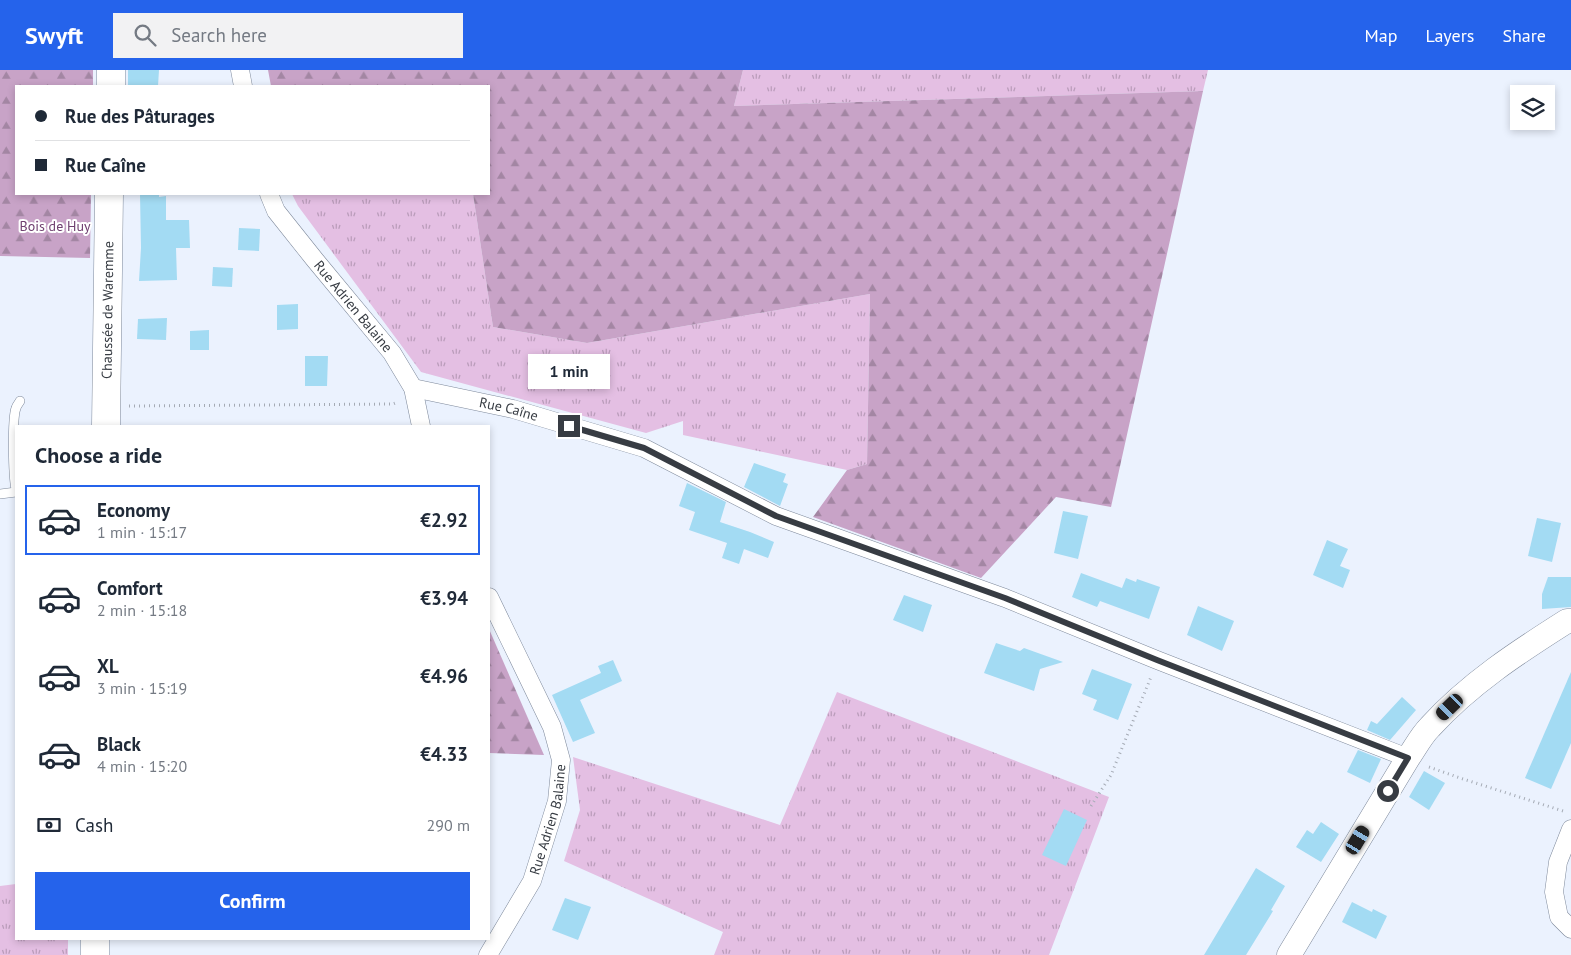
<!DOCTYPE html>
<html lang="en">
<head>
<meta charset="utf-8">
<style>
	:root { --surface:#fff; --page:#f2f2f3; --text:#1f2937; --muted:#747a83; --line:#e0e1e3; --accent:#2563eb }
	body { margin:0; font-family:"PT Sans",sans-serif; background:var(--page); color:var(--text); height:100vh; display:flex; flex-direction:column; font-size:19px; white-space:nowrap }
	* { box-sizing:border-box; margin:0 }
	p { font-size:16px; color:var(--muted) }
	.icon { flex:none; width:28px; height:28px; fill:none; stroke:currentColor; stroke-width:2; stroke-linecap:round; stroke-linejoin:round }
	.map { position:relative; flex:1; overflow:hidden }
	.sheet { position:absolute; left:15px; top:355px; width:475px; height:515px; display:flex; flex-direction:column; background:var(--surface); border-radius:0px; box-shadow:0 2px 8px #0003 }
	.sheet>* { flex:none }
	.hud { position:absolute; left:15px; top:15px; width:475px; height:110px; border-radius:0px; box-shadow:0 2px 8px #0003; display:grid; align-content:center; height:110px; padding:0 20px; background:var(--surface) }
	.fabs { position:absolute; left:1510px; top:15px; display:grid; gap:10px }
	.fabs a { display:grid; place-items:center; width:45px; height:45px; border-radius:0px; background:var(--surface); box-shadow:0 2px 8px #0003; font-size:25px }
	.end { position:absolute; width:22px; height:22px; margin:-11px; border:6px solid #373c43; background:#fff; box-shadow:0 0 0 2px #fff }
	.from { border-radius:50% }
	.bubble { position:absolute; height:35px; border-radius:0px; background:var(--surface); box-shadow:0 2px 8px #0003; font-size:16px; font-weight:700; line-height:35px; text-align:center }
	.car { position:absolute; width:15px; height:30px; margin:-15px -8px; border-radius:6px; box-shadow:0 0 4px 1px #0007; background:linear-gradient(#222 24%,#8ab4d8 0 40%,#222 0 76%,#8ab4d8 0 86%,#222 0) }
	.hud b { display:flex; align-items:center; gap:18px; height:48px; font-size:19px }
	.hud b+b { border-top:1px solid var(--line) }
	.hud i { width:12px; height:12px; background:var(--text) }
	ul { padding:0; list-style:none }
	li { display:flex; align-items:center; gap:15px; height:70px; margin:0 10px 8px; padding:0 10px; border:2px solid transparent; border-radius:0px }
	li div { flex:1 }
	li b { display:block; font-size:19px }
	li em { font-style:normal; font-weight:700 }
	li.selected { border-color:var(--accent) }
	li>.icon { width:45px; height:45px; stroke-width:1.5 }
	h2 { padding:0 20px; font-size:22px; line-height:60px }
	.pay { display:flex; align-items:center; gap:12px; height:55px; padding:0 20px; font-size:19px }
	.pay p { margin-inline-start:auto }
	.primary-button { display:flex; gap:10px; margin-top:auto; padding:10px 20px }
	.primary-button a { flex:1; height:58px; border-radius:0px; background:var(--accent); color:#fff; font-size:20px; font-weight:700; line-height:58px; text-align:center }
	header { display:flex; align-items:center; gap:30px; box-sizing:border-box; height:70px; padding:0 25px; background:var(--accent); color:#fff }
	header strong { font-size:24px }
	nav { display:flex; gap:28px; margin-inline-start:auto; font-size:18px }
	.search { width:350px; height:45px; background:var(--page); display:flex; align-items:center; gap:12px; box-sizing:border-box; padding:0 18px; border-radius:0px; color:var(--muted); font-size:19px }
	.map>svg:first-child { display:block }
</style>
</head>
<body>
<header>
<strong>Swyft</strong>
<div class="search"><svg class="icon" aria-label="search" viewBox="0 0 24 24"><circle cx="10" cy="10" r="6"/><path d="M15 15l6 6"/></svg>Search here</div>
<nav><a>Map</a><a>Layers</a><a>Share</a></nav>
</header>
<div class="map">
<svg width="1571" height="885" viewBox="0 0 1571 885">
	<defs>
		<pattern id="grass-tufts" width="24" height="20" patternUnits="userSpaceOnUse" patternTransform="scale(1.25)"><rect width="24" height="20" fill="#e4bfe3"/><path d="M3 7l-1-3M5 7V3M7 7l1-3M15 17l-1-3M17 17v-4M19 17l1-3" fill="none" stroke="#ba9cba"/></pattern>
		<pattern id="forest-firs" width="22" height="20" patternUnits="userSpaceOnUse" patternTransform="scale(1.25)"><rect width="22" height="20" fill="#c8a3c7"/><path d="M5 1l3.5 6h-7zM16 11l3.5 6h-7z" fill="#a386a3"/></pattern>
	</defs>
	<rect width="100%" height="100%" fill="#ebf2fe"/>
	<!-- grass -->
	<g fill="url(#grass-tufts)">
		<path d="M 743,0 L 1208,0 L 1203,21 L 734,36 Z"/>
		<path d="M 292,124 L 473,124 L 493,257 L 587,273 L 870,224 L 867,394 L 847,400 L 683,365 L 683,351 L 646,363 L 421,302 L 298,136 Z"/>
		<path d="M 837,622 L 1109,727 L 1049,885 L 714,885 L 723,862 L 564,791 L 580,740 L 573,687 L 780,755 Z"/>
		<path d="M 16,814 L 16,869 L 68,869 L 68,885 L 0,885 L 0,816 Z"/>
	</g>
	<!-- forest -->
	<g fill="url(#forest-firs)">
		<path d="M 0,0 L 93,0 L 93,16 L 16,16 L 16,124 L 91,124 L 90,188 L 0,186 Z"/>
		<path d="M 268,0 L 743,0 L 734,36 L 1203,21 L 1111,437 L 1056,427 L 981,508 L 813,447 L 847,400 L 867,394 L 870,224 L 587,273 L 493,257 L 473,124 L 489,124 L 489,16 L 271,16 Z"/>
		<path d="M 489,559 L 544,685 L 489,683 Z"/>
	</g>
	<!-- building -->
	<g fill="#a3dbf3">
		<path d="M 128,0 L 159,0 L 158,16 L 128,16 Z"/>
		<path d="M 140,124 L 159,124 L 159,127 L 166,126 L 166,150 L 189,150 L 190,178 L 176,178 L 177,210 L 139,211 L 141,178 Z"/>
		<path d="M 239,158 L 260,159 L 259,181 L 238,180 Z"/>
		<path d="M 213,197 L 233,198 L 232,217 L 212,216 Z"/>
		<path d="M 298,234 L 298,259 L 277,260 L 277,235 Z"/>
		<path d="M 167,248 L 166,270 L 137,269 L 138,249 Z"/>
		<path d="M 209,260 L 209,280 L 190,280 L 190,261 Z"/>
		<path d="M 305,286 L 328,286 L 327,316 L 305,316 Z"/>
		<path d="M 754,393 L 786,404 L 783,412 L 788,414 L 780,436 L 744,417 Z"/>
		<path d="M 687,413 L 726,432 L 720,452 L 750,462 L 774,472 L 768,488 L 744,479 L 739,494 L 722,488 L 727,473 L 689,460 L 695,442 L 679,436 Z"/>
		<path d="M 1063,441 L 1088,446 L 1078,489 L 1054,483 Z"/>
		<path d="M 1537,448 L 1561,453 L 1552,492 L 1528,486 Z"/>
		<path d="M 1327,470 L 1348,479 L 1340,496 L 1350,500 L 1343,518 L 1313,505 Z"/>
		<path d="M 1081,503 L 1122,518 L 1126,508 L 1136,512 L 1137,509 L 1160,517 L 1149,549 L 1100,531 L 1097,537 L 1072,527 Z"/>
		<path d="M 1548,507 L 1571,507 L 1571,537 L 1542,539 L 1542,524 Z"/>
		<path d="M 904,525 L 932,535 L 923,562 L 893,550 Z"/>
		<path d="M 1198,536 L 1234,551 L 1222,581 L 1187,565 Z"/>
		<path d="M 996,573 L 1020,581 L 1024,578 L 1063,592 L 1040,599 L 1034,621 L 984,603 Z"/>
		<path d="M 613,590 L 622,611 L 580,630 L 595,663 L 573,672 L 552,625 L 601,603 L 598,596 Z"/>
		<path d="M 1092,599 L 1132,614 L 1118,650 L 1093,640 L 1097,630 L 1082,624 Z"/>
		<path d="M 1571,602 L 1571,673 L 1551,719 L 1525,708 Z"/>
		<path d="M 1402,627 L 1416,640 L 1390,670 L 1367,660 L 1371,651 L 1377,654 Z"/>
		<path d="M 1358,680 L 1381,689 L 1370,713 L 1347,702 Z"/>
		<path d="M 1424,701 L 1445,713 L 1429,740 L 1409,727 Z"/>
		<path d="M 1064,739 L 1087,750 L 1066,796 L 1042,785 Z"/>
		<path d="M 1321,752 L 1339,764 L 1321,792 L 1296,777 L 1307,760 L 1313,764 Z"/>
		<path d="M 1256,798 L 1285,816 L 1271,840 L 1273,841 L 1246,885 L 1204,885 Z"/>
		<path d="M 565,828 L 591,837 L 578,870 L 552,860 Z"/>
		<path d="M 1352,832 L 1372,842 L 1373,839 L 1387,846 L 1376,869 L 1342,852 Z"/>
	</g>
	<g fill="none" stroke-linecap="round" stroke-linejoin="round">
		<defs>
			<g id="lane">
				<path d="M 16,419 C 13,406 12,349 16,338 C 17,335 19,333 20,331"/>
				<path d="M 0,424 L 16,422"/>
			</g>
			<g id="street">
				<path d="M 240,0 L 243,16"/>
				<path id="s1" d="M 269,124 L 276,141 L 315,190 L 392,283 L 413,318 L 421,356"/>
				<path id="s2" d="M 413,318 L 513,339 L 644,378 L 776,446 L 1005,528 L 1157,590 L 1408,688"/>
				<path d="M 1571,759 L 1558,792 L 1554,822 L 1559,847 L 1571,859"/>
				<path id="s3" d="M 488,885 L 532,811 L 557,731 L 561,690 L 552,657 L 489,527"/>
			</g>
			<path id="secondary" d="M 1289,885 L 1408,688 C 1415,678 1421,666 1430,657 C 1469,614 1518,582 1567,551 L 1571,551"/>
			<g id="primary">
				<path d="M 111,16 L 111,0"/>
				<path id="s4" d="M 106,356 L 109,124"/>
				<path d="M 95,885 L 95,869"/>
			</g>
		</defs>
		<!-- lane casing -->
		<use href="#lane" stroke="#7e899b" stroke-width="10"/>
		<!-- street casing -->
		<use href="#street" stroke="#7e899b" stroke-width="19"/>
		<!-- secondary casing -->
		<use href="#secondary" stroke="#7e899b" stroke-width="25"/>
		<!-- primary casing -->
		<use href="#primary" stroke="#7e899b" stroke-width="29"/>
		<!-- path -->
		<g stroke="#a5abb5" stroke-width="3" stroke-dasharray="1 4" stroke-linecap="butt">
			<path d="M 129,336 L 393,334 L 398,332"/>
			<path d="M 1429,697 L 1460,708 L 1563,741"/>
			<path d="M 1091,736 L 1111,705 L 1151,607"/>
		</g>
		<!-- lane -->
		<use href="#lane" stroke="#fff" stroke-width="9"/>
		<!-- street -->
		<use href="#street" stroke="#fff" stroke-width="18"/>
		<!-- secondary -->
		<use href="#secondary" stroke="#fff" stroke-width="24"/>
		<!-- primary -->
		<use href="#primary" stroke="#fff" stroke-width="28"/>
	</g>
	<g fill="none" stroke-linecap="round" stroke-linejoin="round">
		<!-- route -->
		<path stroke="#373c43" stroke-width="6" d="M 569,356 L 644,378 L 776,446 L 1005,528 L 1157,590 L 1408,688 L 1388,721"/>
	</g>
	<g text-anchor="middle" stroke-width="4" stroke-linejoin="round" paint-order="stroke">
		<!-- park labels -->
		<g font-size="14" fill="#704070" stroke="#fff">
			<text x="55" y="161">Bois de Huy</text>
		</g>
		<!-- street labels -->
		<g font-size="14" fill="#373c43" stroke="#fff">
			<text dy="5" stroke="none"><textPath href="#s1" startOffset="141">Rue Adrien Balaine</textPath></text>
			<text dy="5" stroke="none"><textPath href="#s4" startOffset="116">Chaussée de Waremme</textPath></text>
			<text dy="5" stroke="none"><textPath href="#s2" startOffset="98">Rue Caîne</textPath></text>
			<text dy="5" stroke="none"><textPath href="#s3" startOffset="150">Rue Adrien Balaine</textPath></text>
		</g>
	</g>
</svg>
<div class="fabs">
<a><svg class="icon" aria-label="layers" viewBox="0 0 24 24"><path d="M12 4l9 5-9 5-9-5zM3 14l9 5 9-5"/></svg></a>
</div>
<i class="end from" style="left:1388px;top:721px"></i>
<i class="end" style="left:569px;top:356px"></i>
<div class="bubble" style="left:528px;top:284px;width:82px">1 min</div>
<i class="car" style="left:1450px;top:637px;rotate:226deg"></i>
<i class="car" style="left:1358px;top:770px;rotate:31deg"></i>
<div class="hud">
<b><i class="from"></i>Rue des Pâturages</b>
<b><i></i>Rue Caîne</b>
</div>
<section class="sheet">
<h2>Choose a ride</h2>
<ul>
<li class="selected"><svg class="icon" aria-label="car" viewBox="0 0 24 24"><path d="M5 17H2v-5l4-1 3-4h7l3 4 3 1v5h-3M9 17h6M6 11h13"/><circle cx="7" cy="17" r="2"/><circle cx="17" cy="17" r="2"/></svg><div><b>Economy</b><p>1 min · 15:17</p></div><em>€2.92</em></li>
<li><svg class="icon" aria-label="car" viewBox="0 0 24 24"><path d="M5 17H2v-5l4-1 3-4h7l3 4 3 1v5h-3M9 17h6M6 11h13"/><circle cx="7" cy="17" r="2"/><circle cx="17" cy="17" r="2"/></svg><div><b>Comfort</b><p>2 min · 15:18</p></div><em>€3.94</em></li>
<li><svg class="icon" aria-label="car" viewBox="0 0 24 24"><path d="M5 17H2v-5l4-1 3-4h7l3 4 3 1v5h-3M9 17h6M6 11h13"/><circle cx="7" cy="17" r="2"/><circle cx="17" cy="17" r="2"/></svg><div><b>XL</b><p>3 min · 15:19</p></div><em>€4.96</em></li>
<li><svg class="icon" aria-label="car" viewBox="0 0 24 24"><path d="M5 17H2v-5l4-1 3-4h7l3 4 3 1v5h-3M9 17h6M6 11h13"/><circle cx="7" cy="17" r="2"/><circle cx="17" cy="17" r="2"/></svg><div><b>Black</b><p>4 min · 15:20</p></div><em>€4.33</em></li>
</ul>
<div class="pay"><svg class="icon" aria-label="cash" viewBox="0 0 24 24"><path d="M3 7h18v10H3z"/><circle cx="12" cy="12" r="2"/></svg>Cash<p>290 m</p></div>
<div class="primary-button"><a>Confirm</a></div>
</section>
</div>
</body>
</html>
